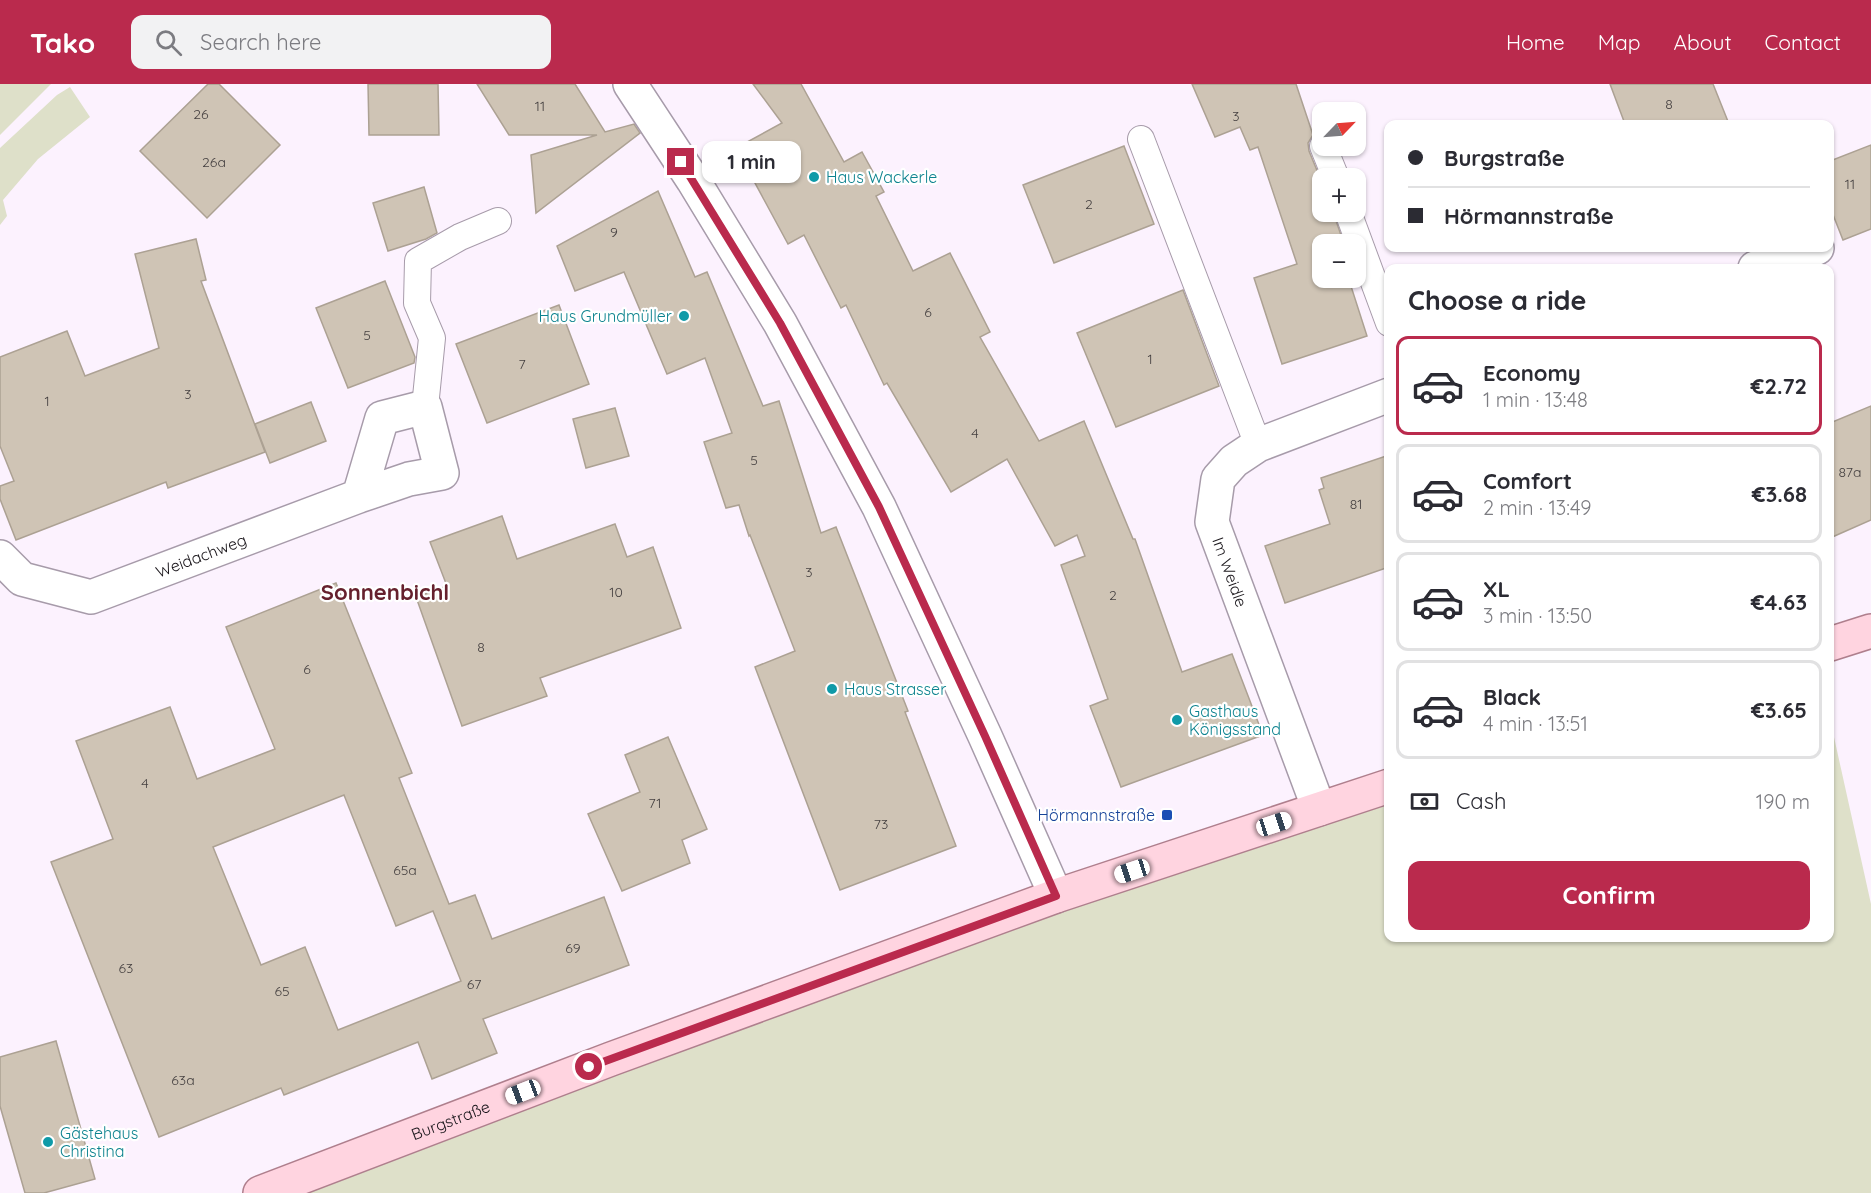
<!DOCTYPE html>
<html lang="en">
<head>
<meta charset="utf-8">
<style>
	:root { --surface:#fff; --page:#f2f2f3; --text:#2b2b33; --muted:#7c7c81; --line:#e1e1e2; --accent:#ba2a4d }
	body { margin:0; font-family:Quicksand,sans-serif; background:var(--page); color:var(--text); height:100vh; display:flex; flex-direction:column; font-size:22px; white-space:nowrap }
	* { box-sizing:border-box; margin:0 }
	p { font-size:20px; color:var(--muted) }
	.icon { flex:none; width:33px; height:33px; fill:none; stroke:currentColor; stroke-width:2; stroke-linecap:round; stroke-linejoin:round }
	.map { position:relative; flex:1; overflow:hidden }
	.panel { position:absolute; left:1384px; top:180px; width:450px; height:678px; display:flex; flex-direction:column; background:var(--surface); border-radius:12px; box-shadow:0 2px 4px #0004 }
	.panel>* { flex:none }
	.top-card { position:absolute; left:1384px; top:36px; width:450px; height:132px; border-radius:12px; box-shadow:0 2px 4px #0004; display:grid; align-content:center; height:132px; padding:0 24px; background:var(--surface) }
	.needle { width:39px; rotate:65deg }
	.tools { position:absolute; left:1312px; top:18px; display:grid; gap:12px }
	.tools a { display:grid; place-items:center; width:54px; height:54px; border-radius:12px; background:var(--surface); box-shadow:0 2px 4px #0004; font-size:30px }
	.end { position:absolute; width:27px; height:27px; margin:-14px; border:8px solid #ba2a4d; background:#fff; box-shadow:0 0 0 3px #fff }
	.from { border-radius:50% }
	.bubble { position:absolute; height:42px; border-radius:12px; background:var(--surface); box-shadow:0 2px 4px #0004; font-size:20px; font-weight:700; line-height:42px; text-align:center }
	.car { position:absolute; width:18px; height:36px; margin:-18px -9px; border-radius:8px; box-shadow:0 0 4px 2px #0007; background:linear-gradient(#fff 24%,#345 0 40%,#fff 0 76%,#345 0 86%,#fff 0) }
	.top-card b { display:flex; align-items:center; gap:21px; height:57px; font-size:22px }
	.top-card b+b { border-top:2px solid var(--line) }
	.top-card i { width:15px; height:15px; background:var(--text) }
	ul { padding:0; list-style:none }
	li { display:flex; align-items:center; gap:18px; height:99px; margin:0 12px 9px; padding:0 12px; border:3px solid var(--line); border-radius:12px }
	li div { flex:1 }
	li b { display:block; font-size:22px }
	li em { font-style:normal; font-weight:700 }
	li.selected { border-color:var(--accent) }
	li>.icon { width:54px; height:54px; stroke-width:1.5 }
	h2 { padding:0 24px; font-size:27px; line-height:72px }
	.pay { display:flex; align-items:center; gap:15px; height:66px; padding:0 24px; font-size:22px }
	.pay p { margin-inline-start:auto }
	.cta { display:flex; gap:12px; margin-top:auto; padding:12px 24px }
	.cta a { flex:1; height:69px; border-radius:12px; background:var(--accent); color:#fff; font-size:24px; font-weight:700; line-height:69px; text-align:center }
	header { display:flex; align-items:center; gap:36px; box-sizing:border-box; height:84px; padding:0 30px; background:var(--accent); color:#fff }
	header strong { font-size:28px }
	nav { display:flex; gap:33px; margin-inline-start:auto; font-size:21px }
	.search { width:420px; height:54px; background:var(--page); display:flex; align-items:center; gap:15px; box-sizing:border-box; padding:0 21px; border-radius:12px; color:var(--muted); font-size:22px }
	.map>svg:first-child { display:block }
</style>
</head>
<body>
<header>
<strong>Tako</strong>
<div class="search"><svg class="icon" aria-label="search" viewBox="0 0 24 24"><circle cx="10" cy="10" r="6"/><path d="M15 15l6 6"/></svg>Search here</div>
<nav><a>Home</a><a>Map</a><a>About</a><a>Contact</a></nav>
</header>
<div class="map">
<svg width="1871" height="1109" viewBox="0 0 1871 1109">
	<rect width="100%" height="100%" fill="#fcf2fe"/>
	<!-- green -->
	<g fill="#dee0c9">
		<path d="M 0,0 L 51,0 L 0,51 Z"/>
		<path d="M 70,3 L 90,33 L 38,75 L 3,116 L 7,132 L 0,141 L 0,64 L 57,11 Z"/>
		<path d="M 1830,635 L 1871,820 L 1871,1109 L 260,1109 L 1389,702 L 1389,854 L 1830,854 Z"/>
	</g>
	<!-- building -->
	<g fill="#cfc4b5" stroke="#aca193" stroke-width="1.5" fill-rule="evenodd">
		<path d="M 208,0 L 219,0 L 280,61 L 207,134 L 140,67 Z"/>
		<path d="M 368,0 L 438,0 L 439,51 L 369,51 Z"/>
		<path d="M 477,0 L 575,0 L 605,48 L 634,40 L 640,49 L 536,129 L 531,71 L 597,51 L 509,51 Z"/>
		<path d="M 753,0 L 801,0 L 844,78 L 862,68 L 884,108 L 876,112 L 913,187 L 950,169 L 990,248 L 980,253 L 1039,357 L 1084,337 L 1133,455 L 1135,455 L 1182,588 L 1232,570 L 1263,651 L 1121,703 L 1090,622 L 1108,615 L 1061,481 L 1085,472 L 1077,451 L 1055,462 L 1007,375 L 951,408 L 887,299 L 884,301 L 846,221 L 841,224 L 804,151 L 788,160 L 736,64 L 782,39 Z"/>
		<path d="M 1192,0 L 1296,0 L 1313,51 L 1308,59 L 1309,67 L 1323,101 L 1323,128 L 1333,128 L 1344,160 L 1323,160 L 1323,194 L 1356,193 L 1349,196 L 1367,252 L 1282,280 L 1254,194 L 1297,180 L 1258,63 L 1250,66 L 1240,43 L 1215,53 Z"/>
		<path d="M 1610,0 L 1713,0 L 1729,40 L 1625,40 Z"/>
		<path d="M 1871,61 L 1871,145 L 1843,156 L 1830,123 L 1830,77 Z"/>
		<path d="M 1124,62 L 1154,140 L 1054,179 L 1023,101 Z"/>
		<path d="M 424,103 L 437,149 L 426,155 L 388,167 L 373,119 Z"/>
		<path d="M 658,107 L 695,193 L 707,188 L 763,322 L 779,317 L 821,449 L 836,443 L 908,627 L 905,628 L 956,762 L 840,806 L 755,583 L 795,567 L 750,451 L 749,452 L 739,421 L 726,424 L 704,358 L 732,349 L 705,274 L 667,290 L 624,188 L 575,207 L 557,162 Z"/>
		<path d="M 196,155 L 206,196 L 201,197 L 265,368 L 168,404 L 166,398 L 16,456 L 0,415 L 0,402 L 14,397 L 0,362 L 0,273 L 67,247 L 85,292 L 159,264 L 135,170 Z"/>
		<path d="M 385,197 L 415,273 L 414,279 L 348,304 L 316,224 Z"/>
		<path d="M 1183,206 L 1219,302 L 1116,343 L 1077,249 Z"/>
		<path d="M 559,221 L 589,300 L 487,339 L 456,260 Z"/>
		<path d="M 311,318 L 326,357 L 270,379 L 255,340 Z"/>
		<path d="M 1871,322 L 1871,436 L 1830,454 L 1830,339 Z"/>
		<path d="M 615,324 L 629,372 L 586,384 L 573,335 Z"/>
		<path d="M 1389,371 L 1389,483 L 1285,519 L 1265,462 L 1330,440 L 1319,406 L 1324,404 L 1321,394 Z"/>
		<path d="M 502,432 L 517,475 L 615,440 L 627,473 L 653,463 L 681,544 L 540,594 L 547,612 L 462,642 L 416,513 L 447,502 L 430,458 Z"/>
		<path d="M 336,499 L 412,689 L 399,694 L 449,820 L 475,811 L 492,855 L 604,813 L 629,881 L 483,935 L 497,969 L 432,995 L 418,958 L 284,1011 L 281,1004 L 159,1053 L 51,778 L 113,755 L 76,657 L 170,623 L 197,695 L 275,665 L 226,543 ZM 344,711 L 396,842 L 433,827 L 461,897 L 338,946 L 305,863 L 261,881 L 213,763 Z"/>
		<path d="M 668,653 L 707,745 L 682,756 L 690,779 L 622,807 L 588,730 L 640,708 L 625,671 Z"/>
		<path d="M 56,957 L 95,1095 L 44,1109 L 25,1109 L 0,1022 L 0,973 Z"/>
	</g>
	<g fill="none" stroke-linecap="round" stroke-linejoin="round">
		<defs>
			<g id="service">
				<path d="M 1141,55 L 1258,361"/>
				<path d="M 1323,62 L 1336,94"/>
				<path d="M 1348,128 L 1389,239"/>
				<path d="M 425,323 L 432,254 L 417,219 L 418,177 L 460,153 L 498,137"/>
			</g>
			<g id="minor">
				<path d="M 630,0 L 693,96 L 780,239 L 879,423 L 985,652 L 1056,812"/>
				<path d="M 1755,184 L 1817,164"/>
				<path id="s1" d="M 0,473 L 22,495 L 91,513 L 359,412 L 409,395 L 442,389 L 425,323 L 382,334 L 359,412"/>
				<path d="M 1319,725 L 1212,438 L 1218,395 L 1234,377 L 1258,361 L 1389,311"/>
			</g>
			<g id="primary">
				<path d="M 1830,560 L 1871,547"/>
				<path id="s2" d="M 260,1109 L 611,975 L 1056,812 L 1389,702"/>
			</g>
		</defs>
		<!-- service casing -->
		<use href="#service" stroke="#a79baa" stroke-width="28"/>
		<!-- minor casing -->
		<use href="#minor" stroke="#a79baa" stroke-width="36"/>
		<!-- primary casing -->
		<use href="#primary" stroke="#af7f8d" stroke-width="36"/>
		<!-- service -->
		<use href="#service" stroke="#fff" stroke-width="26"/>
		<!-- minor -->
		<use href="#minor" stroke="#fff" stroke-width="33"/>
		<!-- primary -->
		<use href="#primary" stroke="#ffd4e0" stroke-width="33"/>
	</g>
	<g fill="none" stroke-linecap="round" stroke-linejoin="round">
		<!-- route -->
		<path stroke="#ba2a4d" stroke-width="8" d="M 589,983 L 1056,812 L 985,652 L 879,423 L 780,239 L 681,78"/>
	</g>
	<!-- markers -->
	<g fill="#0f9aa8" stroke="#fff" stroke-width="2">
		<circle cx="814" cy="93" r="6"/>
		<circle cx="684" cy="232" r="6"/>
		<circle cx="832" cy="605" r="6"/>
		<circle cx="1177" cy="636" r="6"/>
		<circle cx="48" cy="1058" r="6"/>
	</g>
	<rect fill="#1a4fb4" stroke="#fff" stroke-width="2" x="1161" y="725" width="12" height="12" rx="3"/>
	<g text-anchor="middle" stroke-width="4.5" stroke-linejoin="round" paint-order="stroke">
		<!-- number labels -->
		<g font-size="14" fill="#474242">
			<text x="1669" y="25">8</text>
			<text x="540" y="27">11</text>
			<text x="201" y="35">26</text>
			<text x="1236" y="37">3</text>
			<text x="214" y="83">26a</text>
			<text x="1850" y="105">11</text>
			<text x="1089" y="125">2</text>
			<text x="614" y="153">9</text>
			<text x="928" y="233">6</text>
			<text x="367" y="256">5</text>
			<text x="1150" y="280">1</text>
			<text x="522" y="285">7</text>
			<text x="188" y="315">3</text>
			<text x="47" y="322">1</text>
			<text x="975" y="354">4</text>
			<text x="754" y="381">5</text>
			<text x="1850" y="393">87a</text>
			<text x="1356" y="425">81</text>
			<text x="809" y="493">3</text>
			<text x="616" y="513">10</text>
			<text x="1113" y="516">2</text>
			<text x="481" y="568">8</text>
			<text x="307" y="590">6</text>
			<text x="145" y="704">4</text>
			<text x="655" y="724">71</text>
			<text x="881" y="745">73</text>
			<text x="405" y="791">65a</text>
			<text x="573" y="869">69</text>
			<text x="126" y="889">63</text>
			<text x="474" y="905">67</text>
			<text x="282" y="912">65</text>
			<text x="183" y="1001">63a</text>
		</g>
		<!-- culture labels -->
		<g font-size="16" fill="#0d838f" stroke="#fff" text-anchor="start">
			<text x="826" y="99">Haus Wackerle</text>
			<text x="672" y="238" text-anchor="end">Haus Grundmüller</text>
			<text x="844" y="611">Haus Strasser</text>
			<text x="1189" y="633">Gasthaus<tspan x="1189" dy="18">Königsstand</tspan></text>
			<text x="60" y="1055">Gästehaus<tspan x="60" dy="18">Christina</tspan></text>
		</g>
		<!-- street labels -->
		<g font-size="16" fill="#1a161b" stroke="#fff">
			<text dy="6" stroke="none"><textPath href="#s1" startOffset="220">Weidachweg</textPath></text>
			<text transform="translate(1230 488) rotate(70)" y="6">Im Weidle</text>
			<text dy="6" stroke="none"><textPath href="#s2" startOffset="204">Burgstraße</textPath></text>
		</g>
		<!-- transit labels -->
		<g font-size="16" fill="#164399" stroke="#fff" text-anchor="end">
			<text x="1155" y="737">Hörmannstraße</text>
		</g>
		<!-- district labels -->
		<g font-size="22" font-weight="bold" fill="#66202d" stroke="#fff">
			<text x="385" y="516">Sonnenbichl</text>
		</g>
	</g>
</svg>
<div class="tools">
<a><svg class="needle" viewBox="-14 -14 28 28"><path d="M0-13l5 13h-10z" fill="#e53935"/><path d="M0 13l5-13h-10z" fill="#7c7c81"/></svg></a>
<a>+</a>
<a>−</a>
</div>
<i class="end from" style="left:589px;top:983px"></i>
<i class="end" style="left:681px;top:78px"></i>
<div class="bubble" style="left:702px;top:57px;width:99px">1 min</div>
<i class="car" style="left:1274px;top:740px;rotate:72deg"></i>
<i class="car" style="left:1132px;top:787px;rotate:252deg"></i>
<i class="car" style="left:523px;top:1008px;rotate:249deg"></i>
<div class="top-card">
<b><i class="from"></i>Burgstraße</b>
<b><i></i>Hörmannstraße</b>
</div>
<section class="panel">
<h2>Choose a ride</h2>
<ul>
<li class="selected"><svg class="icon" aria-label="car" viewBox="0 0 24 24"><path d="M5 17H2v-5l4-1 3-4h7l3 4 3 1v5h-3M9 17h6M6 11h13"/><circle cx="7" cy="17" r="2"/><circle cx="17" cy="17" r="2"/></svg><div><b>Economy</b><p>1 min · 13:48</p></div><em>€2.72</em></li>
<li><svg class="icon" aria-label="car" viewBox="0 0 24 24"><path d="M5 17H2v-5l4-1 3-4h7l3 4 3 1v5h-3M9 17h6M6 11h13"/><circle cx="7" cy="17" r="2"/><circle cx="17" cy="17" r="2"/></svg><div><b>Comfort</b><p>2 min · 13:49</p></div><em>€3.68</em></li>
<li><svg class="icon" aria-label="car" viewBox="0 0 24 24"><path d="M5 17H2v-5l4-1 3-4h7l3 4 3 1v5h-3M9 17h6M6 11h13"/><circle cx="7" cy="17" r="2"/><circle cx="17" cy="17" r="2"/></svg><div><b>XL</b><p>3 min · 13:50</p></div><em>€4.63</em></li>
<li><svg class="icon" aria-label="car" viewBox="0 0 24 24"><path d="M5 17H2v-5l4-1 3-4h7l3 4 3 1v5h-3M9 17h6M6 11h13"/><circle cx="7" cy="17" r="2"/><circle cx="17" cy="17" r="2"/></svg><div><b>Black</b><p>4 min · 13:51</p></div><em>€3.65</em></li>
</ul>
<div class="pay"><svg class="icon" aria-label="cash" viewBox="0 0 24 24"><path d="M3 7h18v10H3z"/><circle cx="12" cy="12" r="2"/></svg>Cash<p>190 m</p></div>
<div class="cta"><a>Confirm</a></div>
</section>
</div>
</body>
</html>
